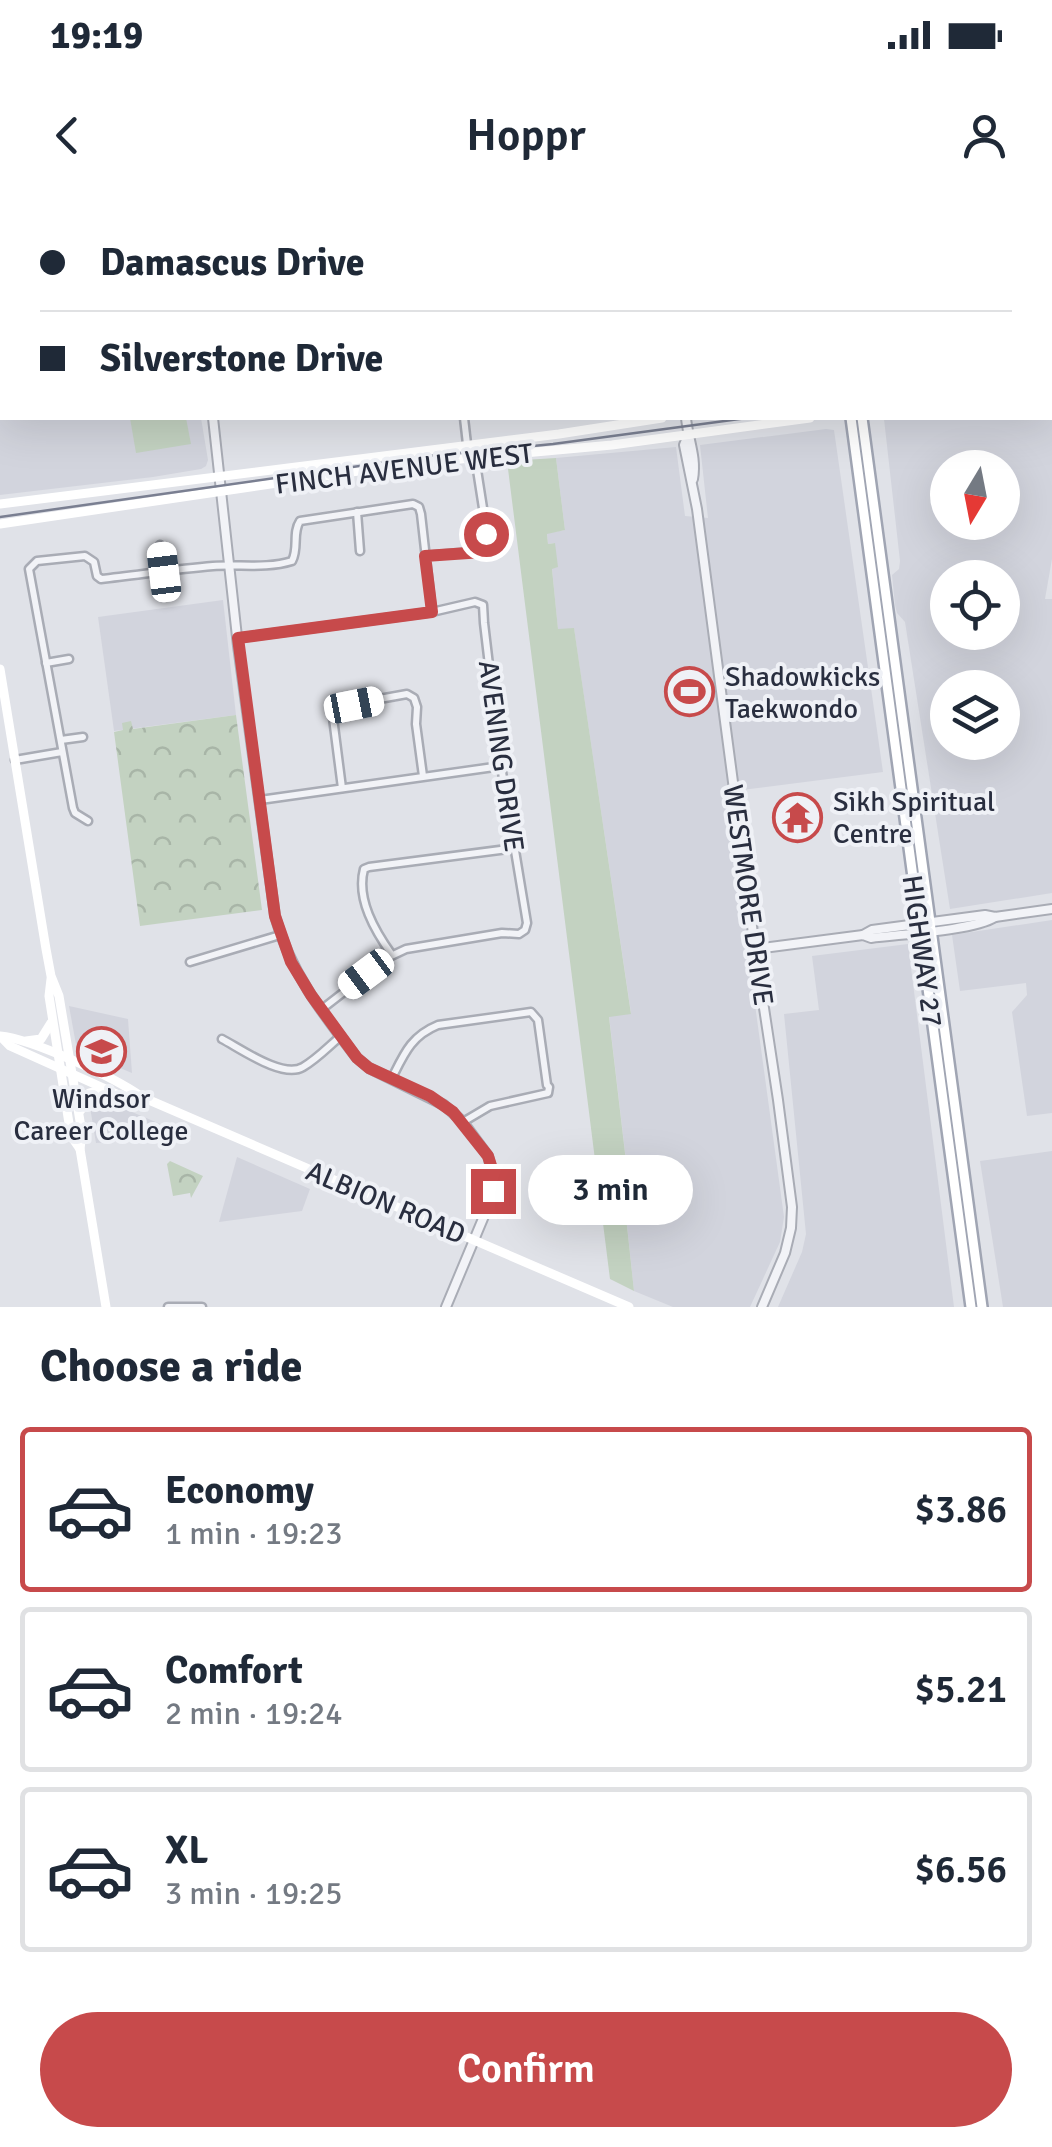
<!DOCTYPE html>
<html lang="en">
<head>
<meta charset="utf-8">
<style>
	:root { --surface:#fff; --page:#f6f6f7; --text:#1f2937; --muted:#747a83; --line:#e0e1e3; --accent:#c74a4b }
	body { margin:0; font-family:Signika,sans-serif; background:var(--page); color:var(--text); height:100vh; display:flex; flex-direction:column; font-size:38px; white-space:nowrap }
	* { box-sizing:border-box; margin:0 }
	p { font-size:32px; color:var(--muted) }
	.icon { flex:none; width:55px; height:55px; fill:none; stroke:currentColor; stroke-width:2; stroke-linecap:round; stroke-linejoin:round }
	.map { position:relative; height:1107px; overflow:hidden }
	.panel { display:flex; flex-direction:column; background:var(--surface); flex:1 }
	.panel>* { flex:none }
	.banner { position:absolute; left:0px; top:0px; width:1052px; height:220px; box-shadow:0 10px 40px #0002; display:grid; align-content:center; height:220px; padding:0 40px; background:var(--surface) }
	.needle { width:65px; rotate:190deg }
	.controls { position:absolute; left:930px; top:250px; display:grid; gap:20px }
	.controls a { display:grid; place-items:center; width:90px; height:90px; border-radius:50%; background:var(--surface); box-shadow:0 10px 40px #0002; font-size:50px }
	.end { position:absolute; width:45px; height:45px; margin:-22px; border:12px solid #c74a4b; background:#fff; box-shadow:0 0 0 5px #fff }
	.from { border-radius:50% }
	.bubble { position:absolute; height:70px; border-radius:35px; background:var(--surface); box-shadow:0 10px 40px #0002; font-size:32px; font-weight:600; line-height:70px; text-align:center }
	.car { position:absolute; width:30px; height:60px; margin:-30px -15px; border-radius:12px; box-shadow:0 0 8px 2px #0007; background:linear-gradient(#fff 24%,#345 0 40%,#fff 0 76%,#345 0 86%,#fff 0) }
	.banner b { display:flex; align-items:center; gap:35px; height:95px; font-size:38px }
	.banner b+b { border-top:2px solid var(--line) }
	.banner i { width:25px; height:25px; background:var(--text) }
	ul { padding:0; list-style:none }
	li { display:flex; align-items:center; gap:30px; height:165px; margin:0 20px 15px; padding:0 20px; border:5px solid var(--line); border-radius:10px }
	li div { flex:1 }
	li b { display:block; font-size:38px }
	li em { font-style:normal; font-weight:600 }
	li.selected { border-color:var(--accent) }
	li>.icon { width:90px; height:90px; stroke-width:1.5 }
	h2 { padding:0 40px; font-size:45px; line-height:120px }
	.action { display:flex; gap:20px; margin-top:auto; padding:20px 40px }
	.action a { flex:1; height:115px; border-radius:60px; background:var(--accent); color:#fff; font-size:40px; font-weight:600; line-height:115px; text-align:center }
	.status { display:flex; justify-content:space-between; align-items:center; height:70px; padding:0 50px; background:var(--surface); direction:ltr }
	.status svg { height:28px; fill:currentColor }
	header { display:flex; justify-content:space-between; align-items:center; height:130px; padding:0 40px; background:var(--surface); font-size:45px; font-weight:600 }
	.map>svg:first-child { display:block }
</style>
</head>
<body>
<div class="status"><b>19:19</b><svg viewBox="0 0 49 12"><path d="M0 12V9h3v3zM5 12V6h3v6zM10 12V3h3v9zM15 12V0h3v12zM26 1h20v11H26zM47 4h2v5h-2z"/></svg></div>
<header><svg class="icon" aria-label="back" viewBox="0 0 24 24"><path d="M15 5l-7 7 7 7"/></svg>Hoppr<svg class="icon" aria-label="person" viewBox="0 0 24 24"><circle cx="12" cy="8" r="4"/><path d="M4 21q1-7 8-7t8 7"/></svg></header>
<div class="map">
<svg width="1052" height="1107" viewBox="0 0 1052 1107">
	<defs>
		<pattern id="park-crowns" width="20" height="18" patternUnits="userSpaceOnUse" patternTransform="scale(2.5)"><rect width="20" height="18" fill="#c3d2c1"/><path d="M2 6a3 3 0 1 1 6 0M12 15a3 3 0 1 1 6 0" fill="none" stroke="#a8b5a7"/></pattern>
	</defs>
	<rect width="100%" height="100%" fill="#e0e2e8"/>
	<!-- built -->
	<g fill="#d2d4dd" fill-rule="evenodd">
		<path d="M 2,151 L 2,218 L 201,218 L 208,260 L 206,266 L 201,269 L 153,277 L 0,295 L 0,152 Z"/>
		<path d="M 1050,206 L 1052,206 L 1052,359 L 1045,399 L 1052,399 L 1052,693 L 950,709 L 905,422 L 897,413 L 895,405 L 892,375 L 899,369 L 900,361 L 884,219 L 1050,218 ZM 948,268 L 1002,268 L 1002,322 L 948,322 ZM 948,378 L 1002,378 L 1002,432 L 948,432 ZM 948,488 L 1002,488 L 1002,542 L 948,542 Z"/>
		<path d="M 826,229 L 834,230 L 883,572 L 742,590 L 761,743 L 747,746 L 784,1017 L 780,1042 L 750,1107 L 673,1107 L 634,1091 L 623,988 L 629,986 L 609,816 L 631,813 L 574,429 L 558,430 L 552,368 L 557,367 L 554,343 L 548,344 L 547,333 L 565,330 L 556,258 L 676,247 L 685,316 L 708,318 L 700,245 Z"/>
		<path d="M 223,400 L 236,515 L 114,531 L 98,417 Z"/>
		<path d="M 1052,720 L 1052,913 L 1027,916 L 1012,812 L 1027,795 L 1026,783 L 960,791 L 952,735 Z"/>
		<path d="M 908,744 L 954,1107 L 778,1107 L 802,1052 L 806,1034 L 784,814 L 819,810 L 812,756 Z"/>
		<path d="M 69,806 L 128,819 L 132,873 L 77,850 Z"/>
		<path d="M 92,895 L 165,926 L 163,935 L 134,935 L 133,940 L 96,943 L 90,907 Z"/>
		<path d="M 1052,951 L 1052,1107 L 1003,1107 L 980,961 Z"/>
		<path d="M 237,957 L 310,989 L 302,1011 L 219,1022 Z"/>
	</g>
	<!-- grass -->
	<g fill="#c3d2c1">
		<path d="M 130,218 L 186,218 L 191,244 L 136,253 Z"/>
		<path d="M 556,258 L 565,330 L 547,334 L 548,344 L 555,343 L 558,367 L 552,369 L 558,429 L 574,428 L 631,814 L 609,817 L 629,987 L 623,989 L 634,1091 L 610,1079 L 507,261 Z"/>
	</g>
	<!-- park -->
	<g fill="url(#park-crowns)">
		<path d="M 236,515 L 262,710 L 140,726 L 114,532 L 123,530 L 122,523 L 131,521 L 133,529 Z"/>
		<path d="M 170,961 L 203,976 L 191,998 L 190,993 L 173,996 L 167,964 Z"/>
	</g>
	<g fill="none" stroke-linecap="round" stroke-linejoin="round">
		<defs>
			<g id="minor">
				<path d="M 434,0 L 435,2"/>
				<path d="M 562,0 L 564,2"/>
				<path d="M 657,0 L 658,2"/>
				<path d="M 725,0 L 726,2"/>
				<path d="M 896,0 L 897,2"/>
				<path d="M 609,2 L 626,0"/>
				<path d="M 771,2 L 774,0"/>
				<path d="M 1003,2 L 1005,0"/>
				<path d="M 1050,126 L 1052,126"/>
				<path d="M 464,218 L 467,244"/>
				<path d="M 357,312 L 360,351"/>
				<path d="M 160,345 L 164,372"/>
				<path d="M 425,356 L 483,351 L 487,349 L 488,340 L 475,257"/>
				<path d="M 238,438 L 432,412 L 475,402 L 483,405 L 484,423 L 501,566 L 527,723 L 525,730 L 519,734 L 502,733 L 406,749 L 389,757 L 322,809"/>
				<path d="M 46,463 L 69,459"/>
				<path d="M 61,540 L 83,537"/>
				<path d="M 15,560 L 62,552"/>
				<path d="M 342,588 L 333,518 L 335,507 L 407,494 L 414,498 L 417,507 L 416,524 L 423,576"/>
				<path d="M 260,600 L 501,566"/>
				<path d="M 88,621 L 75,613 L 73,608 L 29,369 L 37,361 L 85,356 L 94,362 L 97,376 L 101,379 C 138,375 176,369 213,366 C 239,364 266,369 292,361 C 299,348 292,333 300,321 L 413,304 L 419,307 L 421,314 L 432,412"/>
				<path d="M 392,755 C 375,731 356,699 364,669 L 369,667 L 515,648"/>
				<path d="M 190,762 L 280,735"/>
				<path d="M 222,839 C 241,849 283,879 303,867 C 317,859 329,846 341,836"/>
				<path d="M 392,878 C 404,854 411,836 438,825 L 531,812 L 538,820 L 547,885 L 549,887 L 548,893 L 490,906 L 463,922"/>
				<path d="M 168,1107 L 202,1107"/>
			</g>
			<g id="tertiary">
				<path d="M 141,0 L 142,2"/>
				<path d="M 225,2 L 228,0"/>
				<path d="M 213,218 L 238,446 L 275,716 C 290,772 323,814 357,858 L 369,868 L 444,905 L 463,922 L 488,956 L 493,975 L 492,997 L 446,1107"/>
				<path d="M 686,218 C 688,239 697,257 693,279"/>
				<path d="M 688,235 L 684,245 L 697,309 L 755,749 L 778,900 L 792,1007 L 791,1028 L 785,1053 L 762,1107"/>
				<path d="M 863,735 L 872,730 L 985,715 L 995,717 L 1052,709"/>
				<path d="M 755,749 L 863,735 L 871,738 C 901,734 972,731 995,717"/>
			</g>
			<g id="primary">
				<path d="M 825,0 L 826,2"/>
				<path d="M 851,218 L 971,1107"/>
				<path d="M 862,218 L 982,1107"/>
			</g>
		</defs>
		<!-- minor casing -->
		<use href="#minor" stroke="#a9acb5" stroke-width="11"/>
		<!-- tertiary casing -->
		<use href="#tertiary" stroke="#a9acb5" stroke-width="12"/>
		<!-- primary casing -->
		<use href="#primary" stroke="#a0a5b3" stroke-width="14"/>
		<!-- minor -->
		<use href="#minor" stroke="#f2f3f7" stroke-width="6"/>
		<!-- tertiary -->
		<use href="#tertiary" stroke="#f2f3f7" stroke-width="8"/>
		<!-- secondary -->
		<g stroke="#fff" stroke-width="9">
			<path d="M 1050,181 L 1052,182"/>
			<path d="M 1050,192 L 1052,192"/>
			<path d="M 0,304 L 559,234 L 662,218"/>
			<path d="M 0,324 L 406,264 L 612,245 L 810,218"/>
			<path d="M 0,469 L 46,749 L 51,776 L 59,796 L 82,933 L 80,949 L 106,1107"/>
			<path d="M 51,779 L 49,796 L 71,936 L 80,949"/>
			<path d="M 0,836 C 32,839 114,877 142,897 L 629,1107"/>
			<path d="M 1,837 L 10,846 L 119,895 L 139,897"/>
			<path d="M 26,841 L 41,839 L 51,823"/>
			<path d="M 81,910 L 84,900 L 89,893 L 104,889"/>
		</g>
		<!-- primary -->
		<use href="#primary" stroke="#fff" stroke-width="9"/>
		<!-- tram -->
		<g stroke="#7a7f91" stroke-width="2.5">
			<path d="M 842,0 L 843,2"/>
			<path d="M 0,317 L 430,256 L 553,244 L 747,218"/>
		</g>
	</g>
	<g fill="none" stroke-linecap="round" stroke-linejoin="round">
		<!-- route -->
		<path stroke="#c74a4b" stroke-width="12" d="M 486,334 L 487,348 L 483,352 L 425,356 L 432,412 L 238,438 L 275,716 L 291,762 L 311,795 L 357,858 L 369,868 L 430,896 L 453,912 L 488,956 L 494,975 L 493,991"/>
	</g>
	<!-- icons -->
	<defs>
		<symbol id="stadium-ring" viewBox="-11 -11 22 22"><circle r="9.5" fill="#eff1f6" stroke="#c74a4b" stroke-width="1.5"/><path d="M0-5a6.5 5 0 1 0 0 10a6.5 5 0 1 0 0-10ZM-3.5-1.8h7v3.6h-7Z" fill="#c74a4b"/></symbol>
		<symbol id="temple-ring" viewBox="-11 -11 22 22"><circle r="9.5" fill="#eff1f6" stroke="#c74a4b" stroke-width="1.5"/><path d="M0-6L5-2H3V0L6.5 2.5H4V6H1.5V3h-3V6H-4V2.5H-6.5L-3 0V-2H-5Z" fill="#c74a4b"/></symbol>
		<symbol id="university-ring" viewBox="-11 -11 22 22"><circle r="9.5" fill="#eff1f6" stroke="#c74a4b" stroke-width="1.5"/><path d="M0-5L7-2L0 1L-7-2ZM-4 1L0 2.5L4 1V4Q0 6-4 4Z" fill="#c74a4b"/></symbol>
	</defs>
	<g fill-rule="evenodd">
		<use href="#stadium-ring" x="662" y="464" width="55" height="55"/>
		<use href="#temple-ring" x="770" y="590" width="55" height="55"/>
		<use href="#university-ring" x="74" y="824" width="55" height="55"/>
	</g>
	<g text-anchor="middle" stroke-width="8" stroke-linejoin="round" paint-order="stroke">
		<!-- street labels -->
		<g font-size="28" fill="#292e3f" stroke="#eff1f6">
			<text transform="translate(404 268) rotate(-7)" y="10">FINCH AVENUE WEST</text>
			<text transform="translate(502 556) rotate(82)" y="10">AVENING DRIVE</text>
			<text transform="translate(749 695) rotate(82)" y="10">WESTMORE DRIVE</text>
			<text transform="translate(923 751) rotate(82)" y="10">HIGHWAY 27</text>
			<text transform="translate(386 1002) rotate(23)" y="10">ALBION ROAD</text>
		</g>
		<!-- poi labels -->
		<g font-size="28" fill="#292e3f" stroke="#eff1f6" text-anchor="start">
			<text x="725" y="486">Shadowkicks<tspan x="725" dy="32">Taekwondo</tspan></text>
			<text x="833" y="611">Sikh Spiritual<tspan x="833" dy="32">Centre</tspan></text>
			<text x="101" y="908" text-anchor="middle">Windsor<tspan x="101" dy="32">Career College</tspan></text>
		</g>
	</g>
</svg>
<div class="controls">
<a><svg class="needle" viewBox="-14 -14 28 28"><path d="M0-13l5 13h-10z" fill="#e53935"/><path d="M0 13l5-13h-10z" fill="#747a83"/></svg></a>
<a><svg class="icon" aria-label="locate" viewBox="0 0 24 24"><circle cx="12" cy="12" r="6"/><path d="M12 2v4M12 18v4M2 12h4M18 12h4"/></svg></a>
<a><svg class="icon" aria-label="layers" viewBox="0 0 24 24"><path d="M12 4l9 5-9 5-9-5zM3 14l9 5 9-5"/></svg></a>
</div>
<i class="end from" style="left:486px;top:334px"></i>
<i class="end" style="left:493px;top:991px"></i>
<div class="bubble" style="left:528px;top:955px;width:165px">3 min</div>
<i class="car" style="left:164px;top:372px;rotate:353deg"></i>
<i class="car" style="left:354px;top:505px;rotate:79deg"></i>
<i class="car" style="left:366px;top:774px;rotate:233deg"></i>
<div class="banner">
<b><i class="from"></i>Damascus Drive</b>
<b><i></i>Silverstone Drive</b>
</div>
</div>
<section class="panel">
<h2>Choose a ride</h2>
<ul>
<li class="selected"><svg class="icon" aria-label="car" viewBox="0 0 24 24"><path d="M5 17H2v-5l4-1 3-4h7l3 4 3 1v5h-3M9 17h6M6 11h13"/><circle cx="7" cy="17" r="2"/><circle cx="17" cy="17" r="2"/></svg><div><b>Economy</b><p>1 min · 19:23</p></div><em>$3.86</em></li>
<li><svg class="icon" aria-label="car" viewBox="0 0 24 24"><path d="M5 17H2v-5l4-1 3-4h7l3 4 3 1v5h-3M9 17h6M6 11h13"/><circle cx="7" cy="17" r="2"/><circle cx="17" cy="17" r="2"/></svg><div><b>Comfort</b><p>2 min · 19:24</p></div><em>$5.21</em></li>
<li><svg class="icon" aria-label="car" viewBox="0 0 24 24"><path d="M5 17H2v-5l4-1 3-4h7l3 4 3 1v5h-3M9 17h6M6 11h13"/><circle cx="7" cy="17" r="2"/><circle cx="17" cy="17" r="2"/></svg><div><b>XL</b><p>3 min · 19:25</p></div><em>$6.56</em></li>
</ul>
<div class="action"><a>Confirm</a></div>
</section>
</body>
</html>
